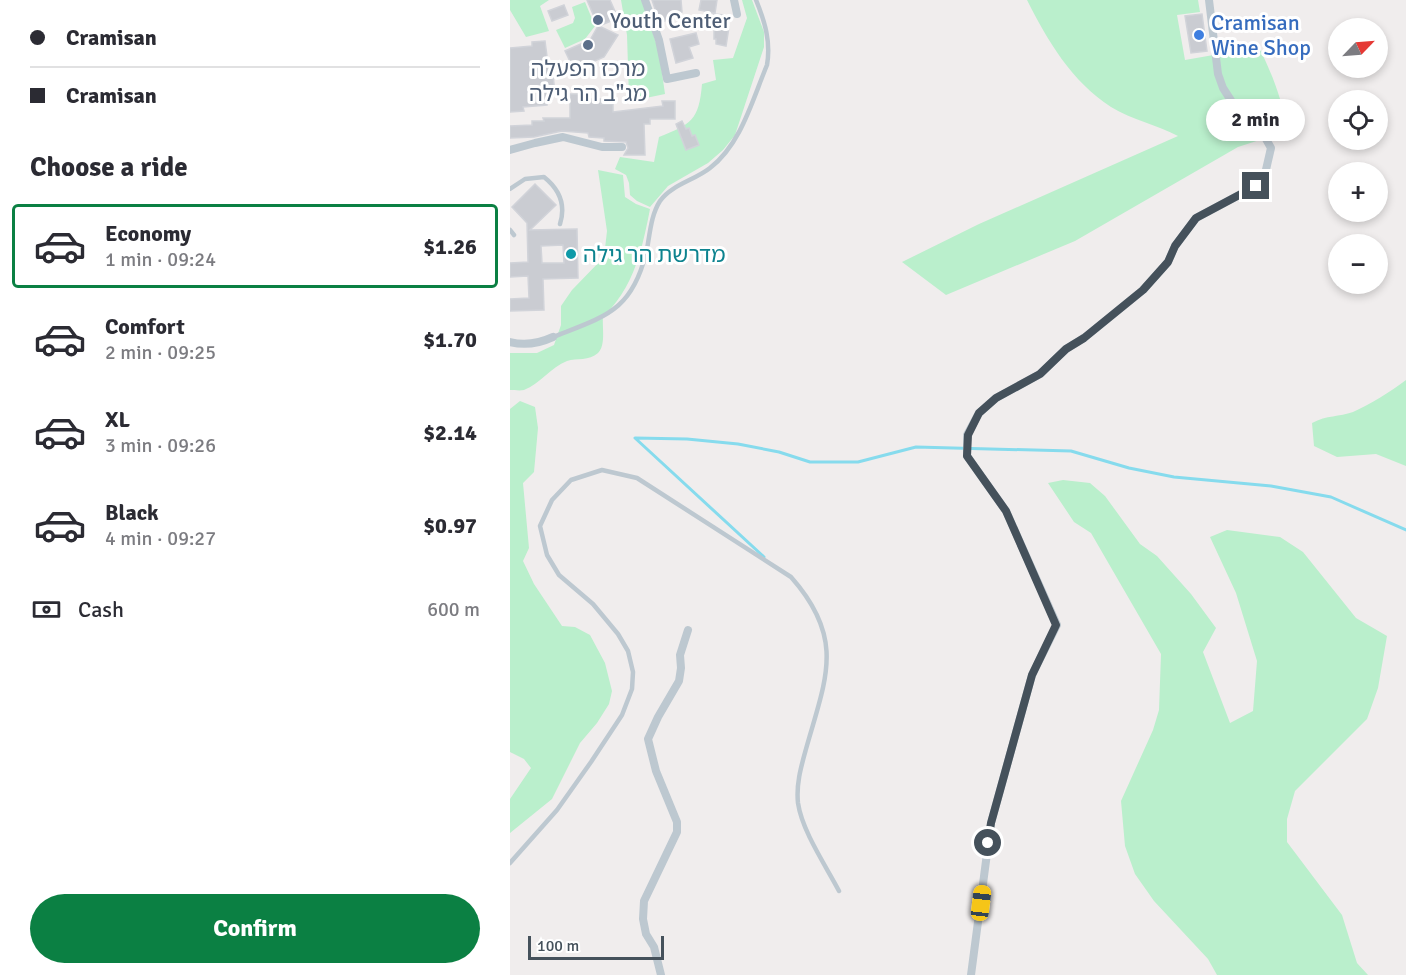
<!DOCTYPE html>
<html lang="en">
<head>
<meta charset="utf-8">
<style>
	:root { --surface:#fff; --page:#f2f2f3; --text:#2b2b33; --muted:#7c7c81; --line:#e1e1e2; --accent:#0b8043 }
	body { margin:0; font-family:Signika,"Noto Sans Hebrew",sans-serif; background:var(--page); color:var(--text); height:100vh; display:flex; flex-direction:column; font-size:22px; white-space:nowrap }
	* { box-sizing:border-box; margin:0 }
	p { font-size:20px; color:var(--muted) }
	.icon { flex:none; width:33px; height:33px; fill:none; stroke:currentColor; stroke-width:2; stroke-linecap:round; stroke-linejoin:round }
	.map { position:relative; flex:1; overflow:hidden }
	.panel { display:flex; flex-direction:column; background:var(--surface); width:510px }
	.panel>* { flex:none }
	.hud { display:grid; align-content:center; height:132px; padding:0 30px; background:var(--surface) }
	.needle { width:39px; rotate:65deg }
	.controls { position:absolute; left:818px; top:18px; display:grid; gap:12px }
	.controls a { display:grid; place-items:center; width:60px; height:60px; border-radius:50%; background:var(--surface); box-shadow:0 3px 9px #0003; font-size:30px }
	.scale { position:absolute; left:18px; bottom:15px; width:136px; box-sizing:border-box; padding-left:6px; border:3px solid #45515b; border-top:0; font-size:16px; line-height:21px; white-space:nowrap; color:#45515b; -webkit-text-stroke:4px #fff; paint-order:stroke }
	.end { position:absolute; width:27px; height:27px; margin:-14px; border:8px solid #45515b; background:#fff; box-shadow:0 0 0 3px #fff }
	.from { border-radius:50% }
	.bubble { position:absolute; height:42px; border-radius:21px; background:var(--surface); box-shadow:0 3px 9px #0003; font-size:20px; font-weight:800; line-height:42px; text-align:center }
	.car { position:absolute; width:18px; height:36px; margin:-18px -9px; border-radius:8px; box-shadow:0 0 4px 2px #0007; background:linear-gradient(#f5c518 24%,#345 0 40%,#f5c518 0 76%,#345 0 86%,#f5c518 0) }
	.hud b { display:flex; align-items:center; gap:21px; height:57px; font-size:22px }
	.hud b+b { border-top:2px solid var(--line) }
	.hud i { width:15px; height:15px; background:var(--text) }
	ul { padding:0; list-style:none }
	li { display:flex; align-items:center; gap:18px; height:84px; margin:0 12px 9px; padding:0 18px; border:3px solid transparent; border-radius:6px }
	li div { flex:1 }
	li b { display:block; font-size:22px }
	li em { font-style:normal; font-weight:800 }
	li.active { border-color:var(--accent) }
	li>.icon { width:54px; height:54px; stroke-width:1.5 }
	h2 { padding:0 30px; font-size:27px; line-height:72px }
	.pay { display:flex; align-items:center; gap:15px; height:66px; padding:0 30px; font-size:22px }
	.pay p { margin-inline-start:auto }
	.action { display:flex; gap:12px; margin-top:auto; padding:12px 30px }
	.action a { flex:1; height:69px; border-radius:36px; background:var(--accent); color:#fff; font-size:24px; font-weight:800; line-height:69px; text-align:center }
	main { display:flex; flex:1; min-height:0 }
	.map>svg:first-child { display:block }
</style>
</head>
<body>
<main>
<section class="panel">
<div class="hud">
<b><i class="from"></i>Cramisan</b>
<b><i></i>Cramisan</b>
</div>
<h2>Choose a ride</h2>
<ul>
<li class="active"><svg class="icon" aria-label="car" viewBox="0 0 24 24"><path d="M5 17H2v-5l4-1 3-4h7l3 4 3 1v5h-3M9 17h6M6 11h13"/><circle cx="7" cy="17" r="2"/><circle cx="17" cy="17" r="2"/></svg><div><b>Economy</b><p>1 min · 09:24</p></div><em>$1.26</em></li>
<li><svg class="icon" aria-label="car" viewBox="0 0 24 24"><path d="M5 17H2v-5l4-1 3-4h7l3 4 3 1v5h-3M9 17h6M6 11h13"/><circle cx="7" cy="17" r="2"/><circle cx="17" cy="17" r="2"/></svg><div><b>Comfort</b><p>2 min · 09:25</p></div><em>$1.70</em></li>
<li><svg class="icon" aria-label="car" viewBox="0 0 24 24"><path d="M5 17H2v-5l4-1 3-4h7l3 4 3 1v5h-3M9 17h6M6 11h13"/><circle cx="7" cy="17" r="2"/><circle cx="17" cy="17" r="2"/></svg><div><b>XL</b><p>3 min · 09:26</p></div><em>$2.14</em></li>
<li><svg class="icon" aria-label="car" viewBox="0 0 24 24"><path d="M5 17H2v-5l4-1 3-4h7l3 4 3 1v5h-3M9 17h6M6 11h13"/><circle cx="7" cy="17" r="2"/><circle cx="17" cy="17" r="2"/></svg><div><b>Black</b><p>4 min · 09:27</p></div><em>$0.97</em></li>
</ul>
<div class="pay"><svg class="icon" aria-label="cash" viewBox="0 0 24 24"><path d="M3 7h18v10H3z"/><circle cx="12" cy="12" r="2"/></svg>Cash<p>600 m</p></div>
<div class="action"><a>Confirm</a></div>
</section>
<div class="map">
<svg width="896" height="975" viewBox="0 0 896 975">
	<rect width="100%" height="100%" fill="#f0eded"/>
	<!-- green -->
	<g fill="#baefcc">
		<path d="M 0,0 L 39,0 L 30,6 L 39,31 L 16,37 L 0,10 Z"/>
		<path d="M 111,0 L 132,0 L 149,52 L 155,94 L 131,99 L 119,98 L 117,35 Z"/>
		<path d="M 232,0 L 242,0 L 254,32 L 254,47 L 225,135 L 213,150 L 198,163 L 158,186 L 140,207 L 127,201 L 120,195 L 119,183 L 116,175 L 105,169 L 110,157 L 144,162 L 149,137 C 181,124 189,121 192,84 L 206,80 L 203,60 L 223,58 L 237,18 Z"/>
		<path d="M 517,0 L 688,0 L 690,12 L 667,15 L 675,60 L 749,47 C 762,74 772,99 777,128 L 768,134 L 728,147 L 565,241 L 436,295 L 392,262 L 469,224 L 668,136 C 648,125 622,120 601,107 C 562,82 537,40 517,0 Z"/>
		<path d="M 75,2 L 85,26 L 75,39 L 55,48 L 46,30 L 63,23 L 65,18 L 62,7 Z"/>
		<path d="M 88,170 L 113,175 L 115,197 L 126,204 L 140,209 C 132,250 124,287 93,317 C 92,327 96,345 88,353 C 79,361 67,358 57,361 C 41,367 30,384 14,390 C 10,391 4,390 0,390 L 0,353 L 27,353 L 44,345 L 51,325 L 51,306 L 62,290 L 94,257 L 97,231 Z"/>
		<path d="M 896,380 L 896,466 L 866,454 L 827,457 L 804,446 L 802,423 C 817,415 829,417 843,412 C 861,404 880,392 896,380 Z"/>
		<path d="M 10,401 L 25,407 L 28,428 L 24,472 L 13,483 L 19,548 L 13,561 L 24,584 L 52,626 L 65,627 L 80,635 L 95,663 L 102,691 L 99,704 L 87,723 L 70,743 L 42,799 L 0,833 L 0,799 L 21,768 L 14,759 L 0,752 L 0,409 Z"/>
		<path d="M 553,480 L 580,483 L 595,496 L 630,544 L 647,556 L 681,594 L 706,628 L 693,652 L 720,723 L 743,711 L 747,661 L 726,593 L 700,537 L 717,530 L 770,537 L 793,552 L 846,618 L 877,636 L 868,688 L 857,719 L 785,791 L 777,819 L 777,842 L 832,915 L 847,963 L 858,975 L 707,975 L 698,959 L 644,901 L 625,874 L 615,846 L 611,801 L 643,730 L 649,710 L 651,654 L 581,533 L 564,522 L 538,483 Z"/>
	</g>
	<g fill="none" stroke-linecap="round" stroke-linejoin="round">
		<!-- stream -->
		<path stroke="#86dbed" stroke-width="3" d="M 254,557 L 125,438 L 177,439 L 228,444 L 269,452 L 300,462 L 348,462 L 406,447 L 561,451 L 619,468 L 664,477 L 761,486 L 821,497 L 896,530"/>
	</g>
	<!-- building -->
	<g fill="#caccd2" stroke="#d1d3d9" stroke-width="1.5" fill-rule="evenodd">
		<path d="M 77,0 L 100,0 L 108,18 L 89,26 L 108,35 L 94,57 L 64,70 L 55,51 L 80,40 L 88,26 Z"/>
		<path d="M 142,0 L 171,0 L 172,12 L 153,22 L 150,15 L 147,15 Z"/>
		<path d="M 191,0 L 207,0 L 205,13 L 189,10 Z"/>
		<path d="M 54,5 L 58,15 L 42,21 L 38,11 Z"/>
		<path d="M 202,14 L 215,15 L 215,27 L 219,27 L 216,46 L 206,44 L 206,39 L 204,39 L 204,28 L 200,28 Z"/>
		<path d="M 692,14 L 697,51 L 681,53 L 675,16 Z"/>
		<path d="M 186,33 L 189,44 L 179,47 L 183,58 L 166,63 L 160,39 Z"/>
		<path d="M 35,41 L 38,64 L 42,64 L 45,94 L 41,95 L 42,100 L 37,101 L 37,105 L 13,107 L 14,111 L 0,112 L 0,48 L 22,46 L 22,42 Z"/>
		<path d="M 60,94 L 76,94 L 76,99 L 91,99 L 91,104 L 103,104 L 103,112 L 153,106 L 152,101 L 165,101 L 165,119 L 140,119 L 140,124 L 134,124 L 135,155 L 114,155 L 118,148 L 116,142 L 94,141 L 94,138 L 79,137 L 78,133 L 52,131 L 24,137 L 0,138 L 0,126 L 22,125 L 22,121 L 34,121 L 33,118 L 60,118 Z"/>
		<path d="M 172,121 L 176,129 L 179,128 L 182,136 L 185,135 L 189,145 L 176,150 L 166,124 Z"/>
		<path d="M 25,184 L 46,205 L 20,230 L 67,229 L 68,278 L 33,279 L 34,310 L 0,311 L 0,299 L 19,298 L 18,276 L 0,277 L 0,263 L 18,262 L 17,223 L 2,207 ZM 53,245 L 54,263 L 32,263 L 31,246 Z"/>
	</g>
	<g fill="none" stroke-linecap="round" stroke-linejoin="round">
		<!-- lane -->
		<g stroke="#bdc8d0" stroke-width="4.5">
			<path d="M 0,189 L 15,179 L 34,177 C 49,189 56,205 50,224"/>
			<path d="M 0,230 L 4,235"/>
			<path d="M 43,337 C 96,316 123,311 137,249 C 140,233 141,215 150,201 C 161,185 185,180 200,168 C 231,144 242,101 257,65 C 261,42 255,22 246,0"/>
			<path d="M 0,863 L 47,810 L 81,762 L 112,715 L 122,689 L 123,672 L 118,651 L 108,634 L 83,604 L 49,575 L 37,555 L 30,526 L 42,500 L 61,480 L 92,470 L 127,478 L 281,577 C 336,639 316,678 296,749 C 291,767 286,784 288,803 C 292,831 316,866 329,891"/>
		</g>
		<!-- street -->
		<g stroke="#bdc8d0" stroke-width="8">
			<path d="M 135,0 L 149,40 L 157,79 L 186,73"/>
			<path d="M 224,0 L 227,14"/>
			<path d="M 0,150 L 25,143 L 53,137 L 92,147 L 112,147"/>
			<path d="M 0,342 C 15,346 30,343 43,337"/>
			<path d="M 151,975 L 144,947 L 136,934 L 133,919 L 134,901 L 167,832 L 167,822 L 146,771 L 138,739 L 148,717 L 169,681 L 171,668 L 170,655 L 178,630"/>
			<path d="M 461,975 L 481,823 L 522,675 L 547,625 L 496,511 L 457,456 L 457,435 L 469,413 L 486,398 L 530,374 L 556,349 L 574,338 L 633,290 L 658,262 L 665,246 L 686,218 L 746,186 L 755,174 L 761,148 L 751,130 L 731,116 L 713,88 L 708,74 L 699,0"/>
		</g>
	</g>
	<g fill="none" stroke-linecap="round" stroke-linejoin="round">
		<!-- route -->
		<path stroke="#45515b" stroke-width="8" d="M 478,843 L 481,823 L 522,675 L 546,625 L 496,511 L 457,456 L 458,435 L 469,413 L 486,398 L 530,374 L 556,349 L 574,338 L 633,290 L 658,262 L 665,246 L 686,218 L 746,186"/>
	</g>
	<!-- markers -->
	<g fill="#5c6f8a" stroke="#fff" stroke-width="2">
		<circle cx="88" cy="20" r="6"/>
		<circle cx="78" cy="45" r="6"/>
	</g>
	<circle fill="#3f7fe0" stroke="#fff" stroke-width="2" cx="689" cy="35" r="6"/>
	<circle fill="#0f9aa8" stroke="#fff" stroke-width="2" cx="61" cy="254" r="6"/>
	<g text-anchor="middle" stroke-width="6" stroke-linejoin="round" paint-order="stroke">
		<!-- service labels -->
		<g font-size="22" fill="#4e5e75" stroke="#fff" text-anchor="start">
			<text x="100" y="28">Youth Center</text>
			<text x="78" y="76" text-anchor="middle">מרכז הפעלה<tspan x="78" dy="25">מג"ב הר גילה</tspan></text>
		</g>
		<!-- shop labels -->
		<g font-size="22" fill="#366cbe" stroke="#fff" text-anchor="start">
			<text x="701" y="30">Cramisan<tspan x="701" dy="25">Wine Shop</tspan></text>
		</g>
		<!-- culture labels -->
		<g font-size="22" fill="#0d838f" stroke="#fff" text-anchor="start">
			<text x="73" y="262">מדרשת הר גילה</text>
		</g>
	</g>
</svg>
<div class="controls">
<a><svg class="needle" viewBox="-14 -14 28 28"><path d="M0-13l5 13h-10z" fill="#e53935"/><path d="M0 13l5-13h-10z" fill="#7c7c81"/></svg></a>
<a><svg class="icon" aria-label="locate" viewBox="0 0 24 24"><circle cx="12" cy="12" r="6"/><path d="M12 2v4M12 18v4M2 12h4M18 12h4"/></svg></a>
<a>+</a>
<a>−</a>
</div>
<div class="scale">100 m</div>
<i class="end from" style="left:478px;top:843px"></i>
<i class="end" style="left:746px;top:186px"></i>
<div class="bubble" style="left:696px;top:99px;width:99px">2 min</div>
<i class="car" style="left:471px;top:903px;rotate:7deg"></i>
</div>
</main>
</body>
</html>
